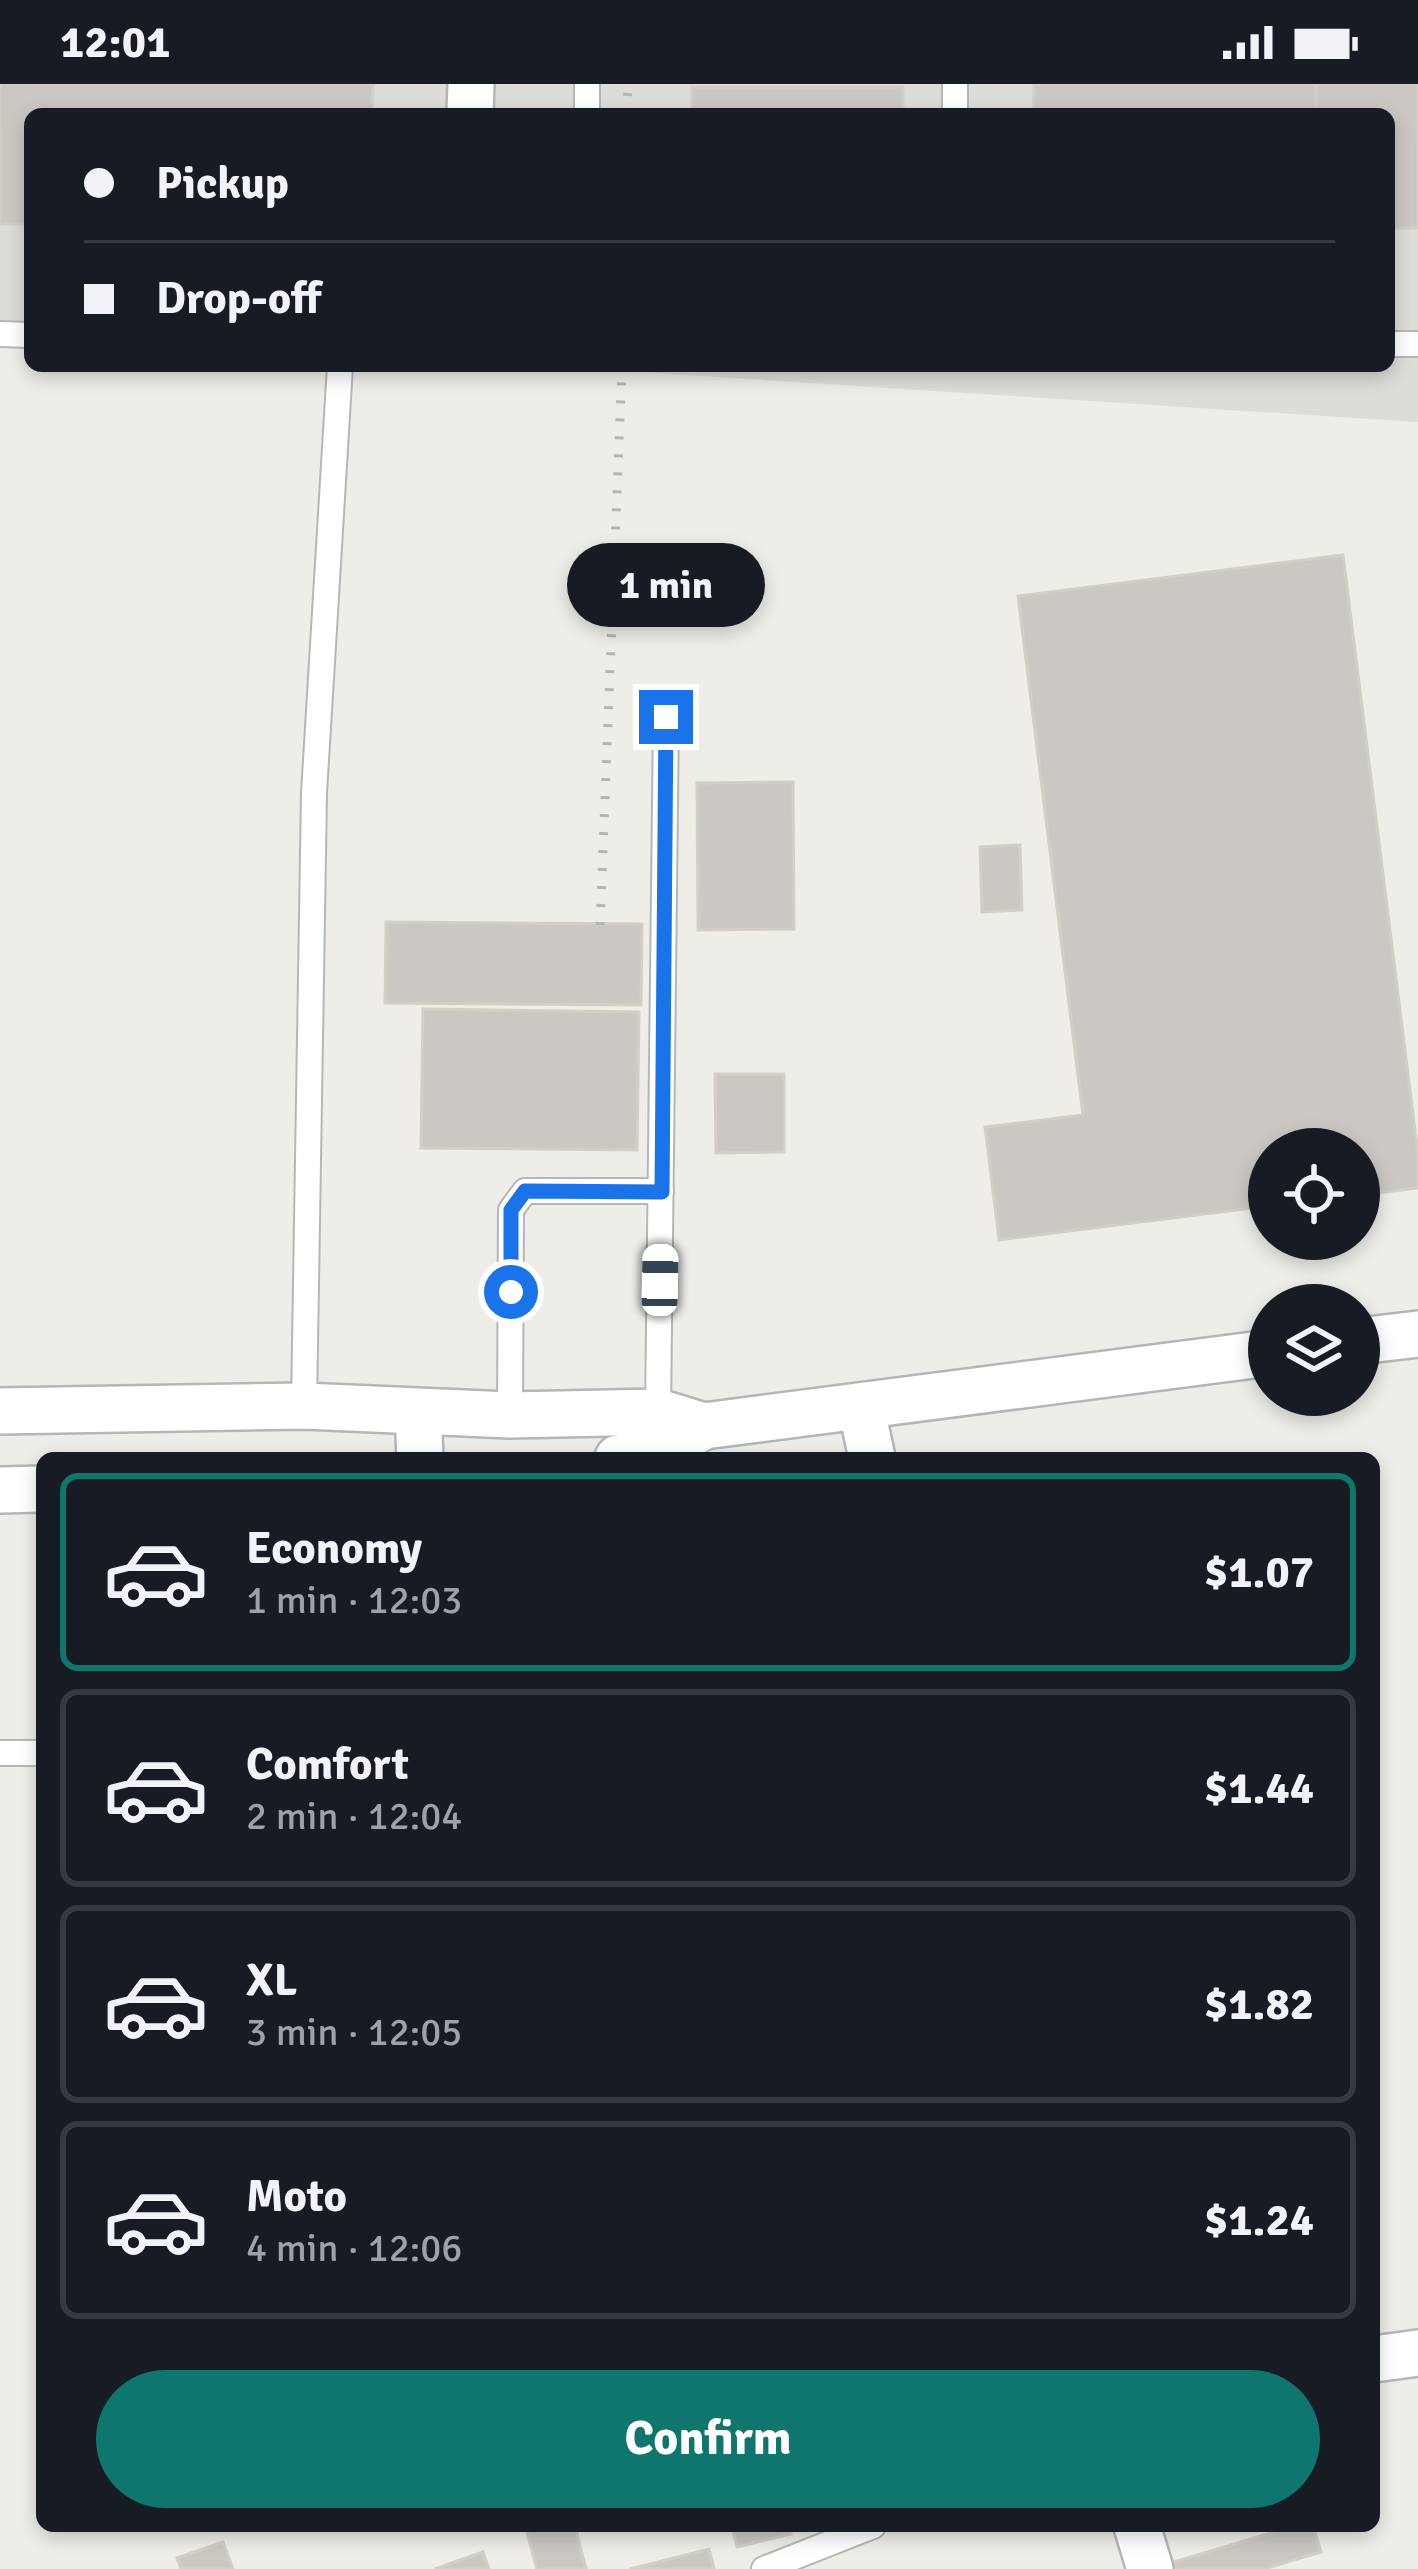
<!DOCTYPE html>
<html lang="en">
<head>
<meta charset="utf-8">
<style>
	:root { --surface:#171b24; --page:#20242c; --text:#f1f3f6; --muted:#9ea1a6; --line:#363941; --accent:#0f766e }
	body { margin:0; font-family:Signika,sans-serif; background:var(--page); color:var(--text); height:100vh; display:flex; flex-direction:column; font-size:45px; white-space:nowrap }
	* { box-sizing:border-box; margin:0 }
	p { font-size:39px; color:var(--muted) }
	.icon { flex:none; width:66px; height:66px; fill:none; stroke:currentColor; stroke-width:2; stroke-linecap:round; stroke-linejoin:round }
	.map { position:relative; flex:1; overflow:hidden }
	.details { position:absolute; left:36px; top:1368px; width:1344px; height:1080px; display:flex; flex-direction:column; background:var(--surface); border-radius:18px; box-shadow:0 6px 18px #0003 }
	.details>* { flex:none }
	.guide { position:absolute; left:24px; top:24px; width:1371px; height:264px; border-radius:18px; box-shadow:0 6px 18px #0003; display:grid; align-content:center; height:264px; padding:0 60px; background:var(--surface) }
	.tools { position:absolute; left:1248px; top:1044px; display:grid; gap:24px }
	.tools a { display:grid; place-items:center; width:132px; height:132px; border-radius:50%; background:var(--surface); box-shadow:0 6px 18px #0003; font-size:60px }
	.end { position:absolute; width:54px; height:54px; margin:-27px; border:15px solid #1a73e8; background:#fff; box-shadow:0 0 0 6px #fff }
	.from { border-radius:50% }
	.bubble { position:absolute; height:84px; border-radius:42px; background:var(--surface); box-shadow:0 6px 18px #0003; font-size:39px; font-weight:700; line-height:84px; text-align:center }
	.car { position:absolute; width:36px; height:72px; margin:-36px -18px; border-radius:15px; box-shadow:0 0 9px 3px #0007; background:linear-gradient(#fff 24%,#345 0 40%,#fff 0 76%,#345 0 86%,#fff 0) }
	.guide b { display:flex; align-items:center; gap:42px; height:114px; font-size:45px }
	.guide b+b { border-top:3px solid var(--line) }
	.guide i { width:30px; height:30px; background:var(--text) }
	ul { padding:21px 0 0; list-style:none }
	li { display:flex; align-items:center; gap:36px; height:198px; margin:0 24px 18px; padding:0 36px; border:6px solid var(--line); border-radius:18px }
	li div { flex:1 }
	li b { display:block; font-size:45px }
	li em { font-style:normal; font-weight:700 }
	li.active { border-color:var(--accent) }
	li>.icon { width:108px; height:108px; stroke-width:1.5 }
	.action { display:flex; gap:24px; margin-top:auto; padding:24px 60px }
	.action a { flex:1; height:138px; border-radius:72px; background:var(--accent); color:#fff; font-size:48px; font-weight:700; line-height:138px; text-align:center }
	.status { display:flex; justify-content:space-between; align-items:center; height:84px; padding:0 60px; background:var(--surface); direction:ltr }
	.status svg { height:33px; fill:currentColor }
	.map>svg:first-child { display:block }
</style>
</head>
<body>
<div class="status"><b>12:01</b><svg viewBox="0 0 49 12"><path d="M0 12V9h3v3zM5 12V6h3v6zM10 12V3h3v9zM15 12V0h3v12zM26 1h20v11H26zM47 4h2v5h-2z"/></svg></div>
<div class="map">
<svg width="1418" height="2485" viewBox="0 0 1418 2485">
	<rect width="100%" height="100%" fill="#efede7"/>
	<!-- industrial -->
	<path fill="#dedcd9" d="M 0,0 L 1418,0 L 1418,338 L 545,282 L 1389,282 L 1389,30 L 30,30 L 30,249 L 0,247 Z"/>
	<!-- building -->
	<g fill="#cbc8c4" stroke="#d4cfc5" stroke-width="3">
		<path d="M 0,0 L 373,0 L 372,30 L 30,30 L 30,140 L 0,140 Z"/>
		<path d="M 1034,0 L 1316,0 L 1316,30 L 1033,30 Z"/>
		<path d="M 1316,0 L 1418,0 L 1418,144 L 1389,144 L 1389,30 L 1316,30 Z"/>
		<rect x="692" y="3" width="211" height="27"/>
		<path d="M 1343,471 L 1418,1070 L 1418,1104 L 1359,1111 L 1359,1065 L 1269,1065 L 1269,1122 L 999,1156 L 985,1043 L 1083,1031 L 1018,512 Z"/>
		<path d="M 793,698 L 794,845 L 698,846 L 697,699 Z"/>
		<path d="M 1020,761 L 1022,826 L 982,828 L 980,763 Z"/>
		<path d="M 386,838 L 642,840 L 641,921 L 385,919 Z"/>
		<path d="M 423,925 L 639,928 L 637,1066 L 421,1064 Z"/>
		<path d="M 715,990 L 784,990 L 784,1068 L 716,1069 Z"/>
		<path d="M 525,2442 L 575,2442 L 586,2485 L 537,2485 Z"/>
		<path d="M 732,2442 L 789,2442 L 791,2450 L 737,2463 Z"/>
		<path d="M 1294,2442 L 1313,2442 L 1321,2468 L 1264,2485 L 1176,2485 L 1174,2478 Z"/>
		<path d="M 223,2458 L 233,2485 L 181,2485 L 177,2474 Z"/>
		<path d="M 709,2465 L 714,2485 L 630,2485 Z"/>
		<path d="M 483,2468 L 489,2485 L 435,2485 Z"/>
	</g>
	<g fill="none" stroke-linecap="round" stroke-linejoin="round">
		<defs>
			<g id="lane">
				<path d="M 587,30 L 587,0"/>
				<path d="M 955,30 L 955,0"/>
				<path d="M 0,250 L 30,251"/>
				<path d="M 1389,260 L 1418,260"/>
				<path d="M 304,1322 L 314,709 L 340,282"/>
				<path d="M 658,1328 L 666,633"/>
				<path d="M 510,1331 L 511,1126 L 525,1107 L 661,1107"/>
				<path d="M 0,1669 L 42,1669"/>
				<path d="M 764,2485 L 873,2442"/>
			</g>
			<g id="street">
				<path d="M 470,30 L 471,0"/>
				<path d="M 1359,1257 L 1418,1250"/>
				<path d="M 861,1322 L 872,1374"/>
				<path d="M 0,1327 L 304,1322 L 510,1331 L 658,1328 L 704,1342"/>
				<path d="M 418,1329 L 420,1374"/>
				<path d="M 618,1374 L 661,1367 L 704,1342 L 1269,1269"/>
				<path d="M 0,1406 L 42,1405"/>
				<path d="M 1374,2275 L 1418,2269"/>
				<path d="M 1137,2442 L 1150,2485"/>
			</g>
		</defs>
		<!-- lane casing -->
		<use href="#lane" stroke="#b4b7ba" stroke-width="28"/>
		<!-- street casing -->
		<use href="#street" stroke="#b4b7ba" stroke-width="50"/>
		<!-- lane -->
		<use href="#lane" stroke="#fff" stroke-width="24"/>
		<!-- street -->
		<use href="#street" stroke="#fff" stroke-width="45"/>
		<!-- rail -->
		<g stroke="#b4b5b6" stroke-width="9" stroke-dasharray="3 15" stroke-linecap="butt">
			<path d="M 627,30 L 628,0"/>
			<path d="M 600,841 L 622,282"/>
		</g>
	</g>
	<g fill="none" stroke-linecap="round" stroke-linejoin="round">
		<!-- route -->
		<path stroke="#1a73e8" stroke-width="15" d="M 511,1208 L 511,1126 L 525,1107 L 662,1108 L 666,633"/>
	</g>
</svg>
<div class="tools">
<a><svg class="icon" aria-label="locate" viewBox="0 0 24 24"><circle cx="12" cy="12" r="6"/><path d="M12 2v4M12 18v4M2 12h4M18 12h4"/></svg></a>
<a><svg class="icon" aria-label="layers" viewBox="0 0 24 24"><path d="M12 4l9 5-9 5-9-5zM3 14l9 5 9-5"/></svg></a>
</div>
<i class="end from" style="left:511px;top:1208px"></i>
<i class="end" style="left:666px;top:633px"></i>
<div class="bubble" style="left:567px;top:459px;width:198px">1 min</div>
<i class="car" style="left:660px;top:1196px;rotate:1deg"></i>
<div class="guide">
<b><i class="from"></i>Pickup</b>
<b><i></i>Drop-off</b>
</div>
<section class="details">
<ul>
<li class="active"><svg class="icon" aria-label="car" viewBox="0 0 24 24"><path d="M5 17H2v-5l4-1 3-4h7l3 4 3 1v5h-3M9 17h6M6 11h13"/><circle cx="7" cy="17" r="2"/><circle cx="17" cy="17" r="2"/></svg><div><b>Economy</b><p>1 min · 12:03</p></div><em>$1.07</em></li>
<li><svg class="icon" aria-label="car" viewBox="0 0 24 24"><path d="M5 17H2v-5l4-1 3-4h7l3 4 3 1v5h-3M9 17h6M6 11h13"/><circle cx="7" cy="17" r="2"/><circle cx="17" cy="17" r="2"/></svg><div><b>Comfort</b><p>2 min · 12:04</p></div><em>$1.44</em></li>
<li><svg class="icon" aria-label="car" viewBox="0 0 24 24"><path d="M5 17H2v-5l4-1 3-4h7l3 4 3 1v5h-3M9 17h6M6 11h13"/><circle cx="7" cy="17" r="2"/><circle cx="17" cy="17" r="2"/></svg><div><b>XL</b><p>3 min · 12:05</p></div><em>$1.82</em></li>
<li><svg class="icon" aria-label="car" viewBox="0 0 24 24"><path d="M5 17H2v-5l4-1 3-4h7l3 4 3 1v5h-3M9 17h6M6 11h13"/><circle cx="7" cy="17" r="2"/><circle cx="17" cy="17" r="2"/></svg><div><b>Moto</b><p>4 min · 12:06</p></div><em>$1.24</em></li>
</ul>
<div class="action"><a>Confirm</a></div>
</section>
</div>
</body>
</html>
